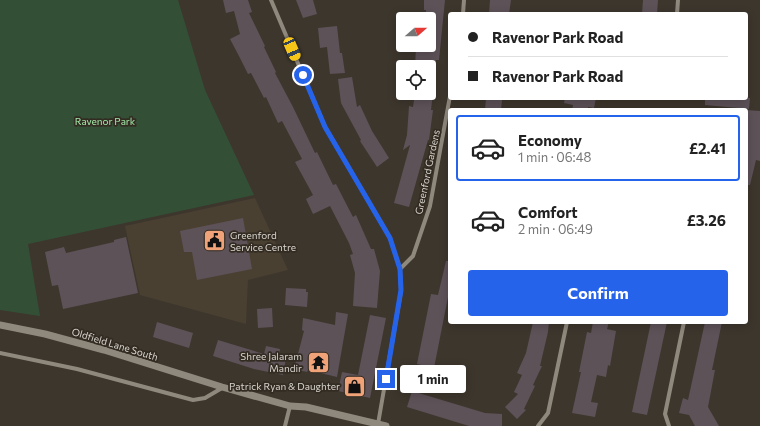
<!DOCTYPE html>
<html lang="en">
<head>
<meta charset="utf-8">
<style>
	:root { --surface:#fff; --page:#f6f6f6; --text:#222; --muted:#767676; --line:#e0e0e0; --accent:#2563eb }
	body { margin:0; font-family:Commissioner,sans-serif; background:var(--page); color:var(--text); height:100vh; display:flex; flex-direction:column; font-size:15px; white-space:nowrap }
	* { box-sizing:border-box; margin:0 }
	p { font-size:13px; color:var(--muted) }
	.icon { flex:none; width:22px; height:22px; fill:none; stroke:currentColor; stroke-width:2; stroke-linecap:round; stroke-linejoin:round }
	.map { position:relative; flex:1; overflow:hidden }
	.drawer { position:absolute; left:448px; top:108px; width:300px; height:216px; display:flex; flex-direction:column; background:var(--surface); border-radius:4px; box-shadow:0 2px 10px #0003 }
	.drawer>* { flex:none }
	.guide { position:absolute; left:448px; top:12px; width:300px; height:88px; border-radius:4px; box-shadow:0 2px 10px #0003; display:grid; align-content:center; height:88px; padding:0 20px; background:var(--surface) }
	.needle { width:26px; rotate:70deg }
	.tools { position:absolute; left:396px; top:12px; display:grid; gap:8px }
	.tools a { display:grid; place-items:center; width:40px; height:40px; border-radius:4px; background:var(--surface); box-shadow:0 2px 10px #0003; font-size:20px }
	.end { position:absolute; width:18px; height:18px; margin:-9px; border:5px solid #2563eb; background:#fff; box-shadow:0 0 0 2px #fff }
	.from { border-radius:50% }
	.bubble { position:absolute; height:28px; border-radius:4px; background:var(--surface); box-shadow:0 2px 10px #0003; font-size:13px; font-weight:700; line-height:28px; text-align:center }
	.car { position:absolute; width:12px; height:24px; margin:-12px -6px; border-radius:5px; box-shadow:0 0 3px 1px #0007; background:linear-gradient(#f5c518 24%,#345 0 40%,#f5c518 0 76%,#345 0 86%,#f5c518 0) }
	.guide b { display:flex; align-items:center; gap:14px; height:38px; font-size:15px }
	.guide b+b { border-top:1px solid var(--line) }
	.guide i { width:10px; height:10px; background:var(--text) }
	ul { padding:7px 0 0; list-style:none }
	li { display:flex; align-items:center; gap:12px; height:66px; margin:0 8px 6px; padding:0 12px; border:2px solid transparent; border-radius:4px }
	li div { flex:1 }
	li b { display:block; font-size:15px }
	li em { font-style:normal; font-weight:700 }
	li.active { border-color:var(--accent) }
	li>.icon { width:36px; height:36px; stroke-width:1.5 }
	.cta { display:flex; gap:8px; margin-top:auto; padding:8px 20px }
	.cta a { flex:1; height:46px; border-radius:4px; background:var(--accent); color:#fff; font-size:16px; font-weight:700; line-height:46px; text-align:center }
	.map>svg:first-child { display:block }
</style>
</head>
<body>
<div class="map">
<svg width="760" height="426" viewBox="0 0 760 426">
	<rect width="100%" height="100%" fill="#3d362d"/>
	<!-- built -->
	<path fill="#4a4031" d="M 255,198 L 288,270 L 248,280 L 246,324 L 140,295 L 125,226 Z"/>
	<!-- green -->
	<path fill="#335036" d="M 0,0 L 178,0 L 205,90 L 254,195 L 28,244 L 40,316 L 0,310 Z"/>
	<!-- building -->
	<g fill="#5d5258">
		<path d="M 223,0 L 248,0 L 252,12 L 249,13 L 265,46 L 264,47 L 276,72 L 275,73 L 293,107 L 315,153 L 317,152 L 333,185 L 336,184 L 353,217 L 356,215 L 371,249 L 374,249 L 380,271 L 377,308 L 353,306 L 355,273 L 350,255 L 353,254 L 349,243 L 330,206 L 313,214 L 306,199 L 313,195 L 295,162 L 302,159 L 282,121 L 278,123 L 266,97 L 264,98 L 251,73 L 248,74 L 240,58 L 230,39 L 240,34 L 234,11 L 226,13 Z"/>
		<path d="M 296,0 L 313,0 L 317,14 L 303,18 Z"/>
		<path d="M 424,0 L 445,0 L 439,60 L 436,60 L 435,67 L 415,67 L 416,47 L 429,48 L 429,19 L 425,19 L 426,10 L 424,10 Z"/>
		<path d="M 490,0 L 511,0 L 509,14 L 489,14 Z"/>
		<path d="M 643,0 L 658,0 L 657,14 L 642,14 Z"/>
		<path d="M 337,26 L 340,53 L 342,53 L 345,73 L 330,74 L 327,47 L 320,48 L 318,28 Z"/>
		<path d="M 352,77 L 357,107 L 360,105 L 372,131 L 389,158 L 377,167 L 360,141 L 361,140 L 341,103 L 338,79 Z"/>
		<path d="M 415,93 L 433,93 L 431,110 L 433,110 L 429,140 L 428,140 L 409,207 L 394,203 L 410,145 L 403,150 L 407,135 L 409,106 L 413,107 Z"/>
		<path d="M 486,98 L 502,100 L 501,110 L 485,110 Z"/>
		<path d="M 565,98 L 596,98 L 594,108 L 588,107 L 588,110 L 572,110 L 573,105 L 564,103 Z"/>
		<path d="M 705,98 L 750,98 L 749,109 L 705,105 Z"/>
		<path d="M 746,110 L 760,111 L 760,161 L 756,160 L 750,185 L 746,185 Z"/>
		<path d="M 243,218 L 252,269 L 197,280 L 192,252 L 184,252 L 180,231 Z"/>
		<path d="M 126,237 L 138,293 L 63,309 L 58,285 L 52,286 L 45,252 L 64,247 L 66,253 L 114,242 L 114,240 Z"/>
		<path d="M 446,261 L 450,261 L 450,287 L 434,368 L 417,364 L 431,294 L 438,295 Z"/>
		<path d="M 286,288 L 306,289 L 306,292 L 308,292 L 307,307 L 285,305 Z"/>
		<path d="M 272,308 L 273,327 L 258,328 L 257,309 Z"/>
		<path d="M 336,312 L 348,314 L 337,377 L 308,370 L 307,372 L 294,369 L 304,331 L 302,330 L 303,318 L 335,325 Z"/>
		<path d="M 370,315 L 386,318 L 370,398 L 338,391 L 342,372 L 358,375 Z"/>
		<path d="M 157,322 L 193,333 L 189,348 L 153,337 Z"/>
		<path d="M 533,322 L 549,322 L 548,332 L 540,366 L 542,366 L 533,385 L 535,386 L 524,409 L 526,410 L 517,419 L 505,407 L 518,394 L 514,392 L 522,375 L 517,373 L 526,353 Z"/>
		<path d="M 593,322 L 609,322 L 607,329 L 616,331 L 610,366 L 608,365 L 606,377 L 597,375 L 591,402 L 598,403 L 595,417 L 572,413 L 581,372 L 579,372 L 587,332 L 591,333 Z"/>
		<path d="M 651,322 L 667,322 L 647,415 L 632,412 Z"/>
		<path d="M 705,322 L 722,322 L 712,370 L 715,370 L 708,407 L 719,426 L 695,426 L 689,415 L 679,413 L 683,398 L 688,400 Z"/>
		<path d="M 218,340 L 264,354 L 266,346 L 280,349 L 279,357 L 286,358 L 283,375 L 254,369 L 213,356 Z"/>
		<path d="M 412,391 L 485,413 L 502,414 L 502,426 L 469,426 L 407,407 Z"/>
	</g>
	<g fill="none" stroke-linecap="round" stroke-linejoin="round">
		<!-- minor -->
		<g stroke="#8f887d" stroke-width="4">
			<path d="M 271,0 L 325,127 L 390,238 L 400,269 L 401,291 L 378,424"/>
			<path d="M 463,14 L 464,0"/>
			<path d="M 677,14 L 678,0"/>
			<path d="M 400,269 L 413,256 L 430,206 L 450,96"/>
			<path d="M 0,353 L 77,369 L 193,400 L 205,398 L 222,388"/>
			<path d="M 285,426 L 290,406"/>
			<path d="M 538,426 L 548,413 L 567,322"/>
			<path d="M 669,426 L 665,414 L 684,322"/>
		</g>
		<!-- tertiary -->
		<path stroke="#8f887d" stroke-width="7" d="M 0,325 L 45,334 L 104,350 L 222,387 L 290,406 L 306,407 L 386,426"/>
	</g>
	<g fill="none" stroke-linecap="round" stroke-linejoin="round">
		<!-- route -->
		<path stroke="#2563eb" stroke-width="5" d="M 303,75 L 325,127 L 390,238 L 400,269 L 401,290 L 386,379"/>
	</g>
	<!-- icons -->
	<defs>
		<symbol id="civic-square" viewBox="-11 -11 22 22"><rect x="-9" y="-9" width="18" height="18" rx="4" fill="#f0a378" stroke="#332c23"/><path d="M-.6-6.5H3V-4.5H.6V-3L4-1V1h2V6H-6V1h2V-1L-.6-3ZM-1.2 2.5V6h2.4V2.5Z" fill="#111"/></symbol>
		<symbol id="temple-square" viewBox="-11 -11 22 22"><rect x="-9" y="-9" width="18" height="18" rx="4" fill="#f0a378" stroke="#332c23"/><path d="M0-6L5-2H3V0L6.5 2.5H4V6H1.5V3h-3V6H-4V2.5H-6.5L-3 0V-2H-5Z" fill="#111"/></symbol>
		<symbol id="shop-square" viewBox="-11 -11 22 22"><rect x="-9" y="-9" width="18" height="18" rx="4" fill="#f0a378" stroke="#332c23"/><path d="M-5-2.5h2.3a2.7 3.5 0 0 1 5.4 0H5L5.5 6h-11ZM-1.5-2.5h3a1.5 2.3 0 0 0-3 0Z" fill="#111"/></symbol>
	</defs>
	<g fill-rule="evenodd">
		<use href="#civic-square" x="202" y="228" width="25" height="25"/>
		<use href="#temple-square" x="306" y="350" width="25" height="25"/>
		<use href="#shop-square" x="342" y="374" width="25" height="25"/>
	</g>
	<g text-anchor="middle" stroke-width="3.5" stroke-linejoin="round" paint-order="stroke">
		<!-- park labels -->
		<g font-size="10" fill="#a2e8a8" stroke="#332c23">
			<text x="105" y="125">Ravenor Park</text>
		</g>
		<!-- street labels -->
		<g font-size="10" fill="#d8d4ce" stroke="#332c23">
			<text transform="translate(427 172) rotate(-78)" y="4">Greenford Gardens</text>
			<text transform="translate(115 344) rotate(17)" y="4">Oldfield Lane South</text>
		</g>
		<!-- poi labels -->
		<g font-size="10" fill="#d8d4ce" stroke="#332c23" text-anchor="end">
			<text x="230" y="239" text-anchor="start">Greenford<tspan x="230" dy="12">Service Centre</tspan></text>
			<text x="302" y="360">Shree Jalaram<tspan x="302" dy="12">Mandir</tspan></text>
			<text x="340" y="390">Patrick Ryan &amp; Daughter</text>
		</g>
	</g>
</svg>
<div class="tools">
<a><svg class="needle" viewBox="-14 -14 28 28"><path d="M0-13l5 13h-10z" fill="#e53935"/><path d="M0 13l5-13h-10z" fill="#767676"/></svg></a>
<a><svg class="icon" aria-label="locate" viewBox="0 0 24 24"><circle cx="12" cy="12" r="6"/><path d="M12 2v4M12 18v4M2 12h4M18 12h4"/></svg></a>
</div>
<i class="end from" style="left:303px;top:75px"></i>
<i class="end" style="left:386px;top:379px"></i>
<div class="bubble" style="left:400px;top:365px;width:66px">1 min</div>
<i class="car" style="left:292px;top:49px;rotate:157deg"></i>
<div class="guide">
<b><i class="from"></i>Ravenor Park Road</b>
<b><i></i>Ravenor Park Road</b>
</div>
<section class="drawer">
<ul>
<li class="active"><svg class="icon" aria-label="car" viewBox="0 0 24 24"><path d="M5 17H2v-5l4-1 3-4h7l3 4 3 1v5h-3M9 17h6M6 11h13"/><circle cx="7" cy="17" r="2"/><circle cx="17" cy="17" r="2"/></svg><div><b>Economy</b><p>1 min · 06:48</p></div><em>£2.41</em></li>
<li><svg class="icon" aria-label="car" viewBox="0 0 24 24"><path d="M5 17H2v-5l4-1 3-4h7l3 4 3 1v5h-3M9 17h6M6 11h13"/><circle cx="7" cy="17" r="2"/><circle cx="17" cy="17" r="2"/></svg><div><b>Comfort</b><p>2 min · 06:49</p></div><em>£3.26</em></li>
</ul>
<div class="cta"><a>Confirm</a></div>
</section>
</div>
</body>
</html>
